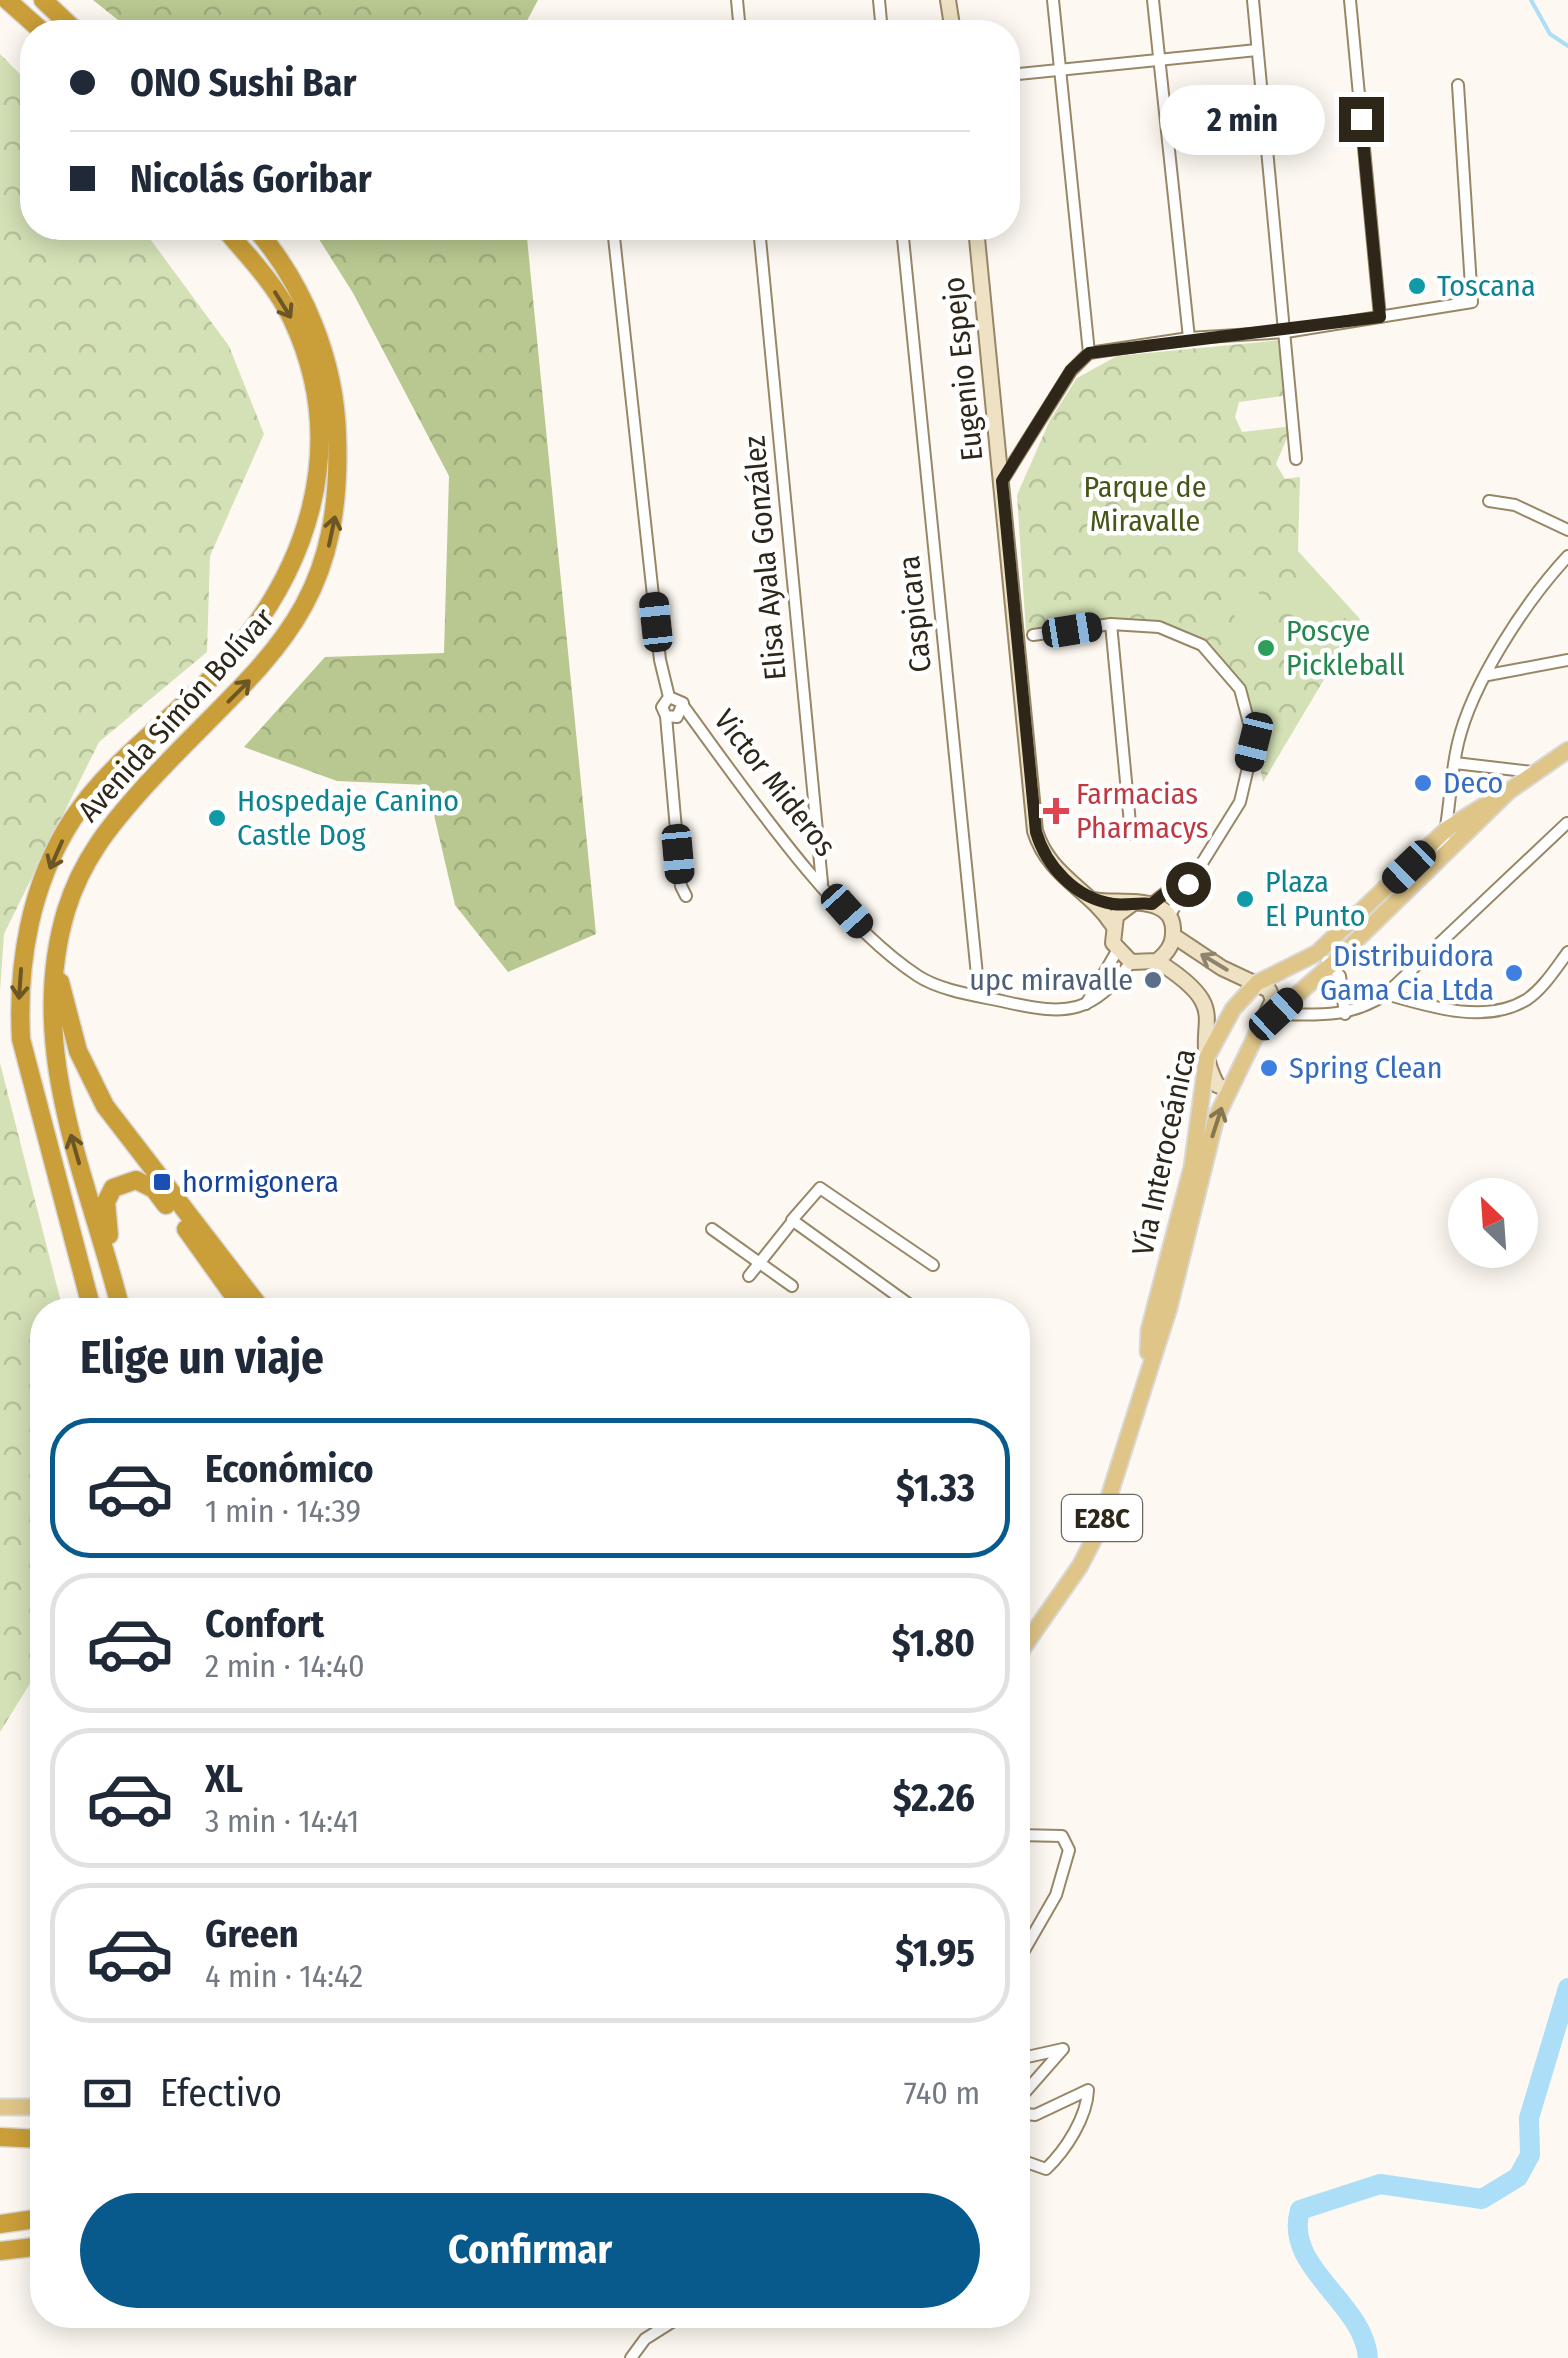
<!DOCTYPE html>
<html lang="es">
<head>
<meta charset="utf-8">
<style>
	:root { --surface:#fff; --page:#f2f2f3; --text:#1f2937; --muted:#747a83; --line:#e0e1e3; --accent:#085a8d }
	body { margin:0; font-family:"Fira Sans Condensed",sans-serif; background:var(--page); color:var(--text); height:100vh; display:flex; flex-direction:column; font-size:38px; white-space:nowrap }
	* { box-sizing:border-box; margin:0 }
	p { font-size:32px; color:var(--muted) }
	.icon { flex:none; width:55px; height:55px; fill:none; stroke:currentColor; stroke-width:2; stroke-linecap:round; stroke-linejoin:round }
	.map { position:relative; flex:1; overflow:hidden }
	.drawer { position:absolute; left:30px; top:1298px; width:1000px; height:1030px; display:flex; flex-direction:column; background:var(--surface); border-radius:40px; box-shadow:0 5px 25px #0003 }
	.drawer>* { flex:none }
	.banner { position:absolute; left:20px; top:20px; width:1000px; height:220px; border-radius:40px; box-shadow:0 5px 25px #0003; display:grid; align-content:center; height:220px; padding:0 50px; background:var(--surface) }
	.needle { width:65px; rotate:335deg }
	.controls { position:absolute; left:1448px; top:1178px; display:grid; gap:20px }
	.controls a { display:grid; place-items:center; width:90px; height:90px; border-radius:50%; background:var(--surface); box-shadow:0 5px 25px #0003; font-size:50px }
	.end { position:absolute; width:45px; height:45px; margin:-22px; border:12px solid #2d2619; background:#fff; box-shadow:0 0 0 5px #fff }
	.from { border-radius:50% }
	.bubble { position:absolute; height:70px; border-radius:35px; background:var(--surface); box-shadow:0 5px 25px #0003; font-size:32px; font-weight:700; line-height:70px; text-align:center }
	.car { position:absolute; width:30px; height:60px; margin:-30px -15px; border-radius:12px; box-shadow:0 0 8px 2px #0007; background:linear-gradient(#222 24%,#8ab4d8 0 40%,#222 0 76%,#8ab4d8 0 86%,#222 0) }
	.banner b { display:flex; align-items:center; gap:35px; height:95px; font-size:38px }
	.banner b+b { border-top:2px solid var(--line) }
	.banner i { width:25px; height:25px; background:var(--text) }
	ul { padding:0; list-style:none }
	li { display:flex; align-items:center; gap:30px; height:140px; margin:0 20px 15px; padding:0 30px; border:5px solid var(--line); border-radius:40px }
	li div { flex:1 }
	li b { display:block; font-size:38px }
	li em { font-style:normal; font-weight:700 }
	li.current { border-color:var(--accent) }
	li>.icon { width:90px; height:90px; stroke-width:1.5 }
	h2 { padding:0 50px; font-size:45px; line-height:120px }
	.pay { display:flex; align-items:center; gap:25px; height:110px; padding:0 50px; font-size:38px }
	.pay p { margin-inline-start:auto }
	.action { display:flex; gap:20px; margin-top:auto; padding:20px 50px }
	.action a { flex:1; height:115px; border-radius:60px; background:var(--accent); color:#fff; font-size:40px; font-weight:700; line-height:115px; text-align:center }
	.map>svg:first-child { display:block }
</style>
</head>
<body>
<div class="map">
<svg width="1568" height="2358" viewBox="0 0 1568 2358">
	<defs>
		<pattern id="forest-crowns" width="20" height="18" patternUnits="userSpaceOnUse" patternTransform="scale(2.5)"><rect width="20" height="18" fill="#b8c890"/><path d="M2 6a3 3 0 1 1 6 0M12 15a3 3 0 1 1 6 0" fill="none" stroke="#9eac7c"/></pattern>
		<pattern id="park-crowns" width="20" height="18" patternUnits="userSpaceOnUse" patternTransform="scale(2.5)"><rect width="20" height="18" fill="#d4e1b6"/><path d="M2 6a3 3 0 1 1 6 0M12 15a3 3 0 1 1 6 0" fill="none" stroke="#b6c19c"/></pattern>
	</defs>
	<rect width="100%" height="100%" fill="#fdf9f2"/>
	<!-- forest -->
	<g fill="url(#forest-crowns)">
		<path d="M 93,0 L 538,0 L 521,32 L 133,32 Z"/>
		<path d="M 312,228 L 526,228 L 596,934 L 508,972 L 455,905 L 427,785 L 337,781 L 244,747 L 325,657 L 444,653 L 449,476 L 353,293 Z"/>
	</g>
	<!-- park -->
	<g fill="url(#park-crowns)">
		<path d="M 0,54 L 32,86 L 32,228 L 142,228 L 229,346 L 264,434 L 210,556 L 207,652 L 99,742 L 4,934 L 0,991 Z"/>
		<path d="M 1281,340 L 1289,395 L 1239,402 L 1235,417 L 1242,432 L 1292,426 L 1276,464 L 1285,479 L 1300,477 L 1298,551 L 1360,619 L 1263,782 C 1257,754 1254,717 1241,691 C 1196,607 1103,622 1026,632 L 1017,495 L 1050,420 L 1077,378 L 1117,356 Z"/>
		<path d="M 0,1063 L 63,1310 L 42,1310 L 42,1664 L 0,1732 Z"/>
	</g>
	<!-- pitch -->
	<g fill="#d4e1b6">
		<path d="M 1164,441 L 1182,487 L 1152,498 L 1135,452 Z"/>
		<path d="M 1308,573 L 1348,615 L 1320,641 L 1281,599 Z"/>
		<path d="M 1251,574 L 1273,626 L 1244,638 L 1222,586 Z"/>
	</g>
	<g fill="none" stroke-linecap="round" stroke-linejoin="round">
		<!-- stream -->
		<path stroke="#acdef7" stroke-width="4" d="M 1531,0 L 1550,34 L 1568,46"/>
		<!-- river -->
		<path stroke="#acdef7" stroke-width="20" d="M 1368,2358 C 1364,2302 1283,2268 1300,2210 L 1380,2184 L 1482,2199 L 1518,2177 L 1530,2155 L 1529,2118 L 1568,1988"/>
		<defs>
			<g id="street">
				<path d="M 737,0 L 740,32"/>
				<path d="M 879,0 L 882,32"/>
				<path d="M 1053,0 L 1089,353"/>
				<path d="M 1153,0 L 1189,338"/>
				<path d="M 1253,0 L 1296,459"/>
				<path d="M 1350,0 L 1380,317"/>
				<path d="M 1008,75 L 1257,50"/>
				<path d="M 613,228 L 660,660 L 669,697 L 662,707 L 666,716 L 677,717 L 683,703 L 669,697"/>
				<path d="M 759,228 L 822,883"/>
				<path d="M 902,228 L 979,995"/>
				<path d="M 1002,481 L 1071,371 L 1089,353 L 1189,338 L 1286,332 L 1472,302 L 1458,85"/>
				<path d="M 1489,501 L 1515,505 L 1568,530"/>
				<path d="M 1111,624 L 1131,834"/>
				<path d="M 1033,635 L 1111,624 L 1159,627 L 1202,645 L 1240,689 L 1254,742 L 1240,802 L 1169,916"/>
				<path d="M 1488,675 L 1568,660"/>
				<path d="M 684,707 C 745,790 833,920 918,976 C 941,991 979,996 1006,1002 C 1068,1016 1092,1014 1131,962"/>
				<path d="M 666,716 L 681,886 L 686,896"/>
				<path d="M 1455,763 L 1532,772"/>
				<path d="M 1440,858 C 1450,820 1449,781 1458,743 C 1472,683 1526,601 1568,556"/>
				<path d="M 1152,903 L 1192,872"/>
				<path d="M 1327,961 L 1340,976 L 1345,1014"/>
				<path d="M 1386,994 C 1428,1006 1485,1025 1526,1000 C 1543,989 1556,968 1568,952"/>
				<path d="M 1086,1004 L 1117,951"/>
				<path d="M 1276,1014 C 1317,1015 1351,1018 1386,994 L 1567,823"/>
				<path d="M 712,1229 L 792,1286"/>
				<path d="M 749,1276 L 792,1222"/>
				<path d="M 917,1310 L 792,1220 L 820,1188 L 933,1265"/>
				<path d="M 1018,1396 L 1023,1441 L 1018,1480"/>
				<path d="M 1018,1835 L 1062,1836 L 1069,1850 L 1056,1895 L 1018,1961"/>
				<path d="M 1018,1856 L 1022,1836"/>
				<path d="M 1018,2059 L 1063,2049 L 1020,2098 L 1018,2110"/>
				<path d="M 1018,2113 L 1035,2115 L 1088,2090 C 1087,2117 1066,2150 1046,2169 L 1018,2159"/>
				<path d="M 995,2315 L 995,2317"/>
				<path d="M 631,2358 L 645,2339 L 683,2315"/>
			</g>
			<g id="secondary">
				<path d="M 948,0 L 953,32"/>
				<path d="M 976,228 L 1035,831 C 1049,876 1088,888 1112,924"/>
				<path d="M 1094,900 C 1119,905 1176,892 1173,934 C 1173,946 1166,954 1157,961 L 1131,962 L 1113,943 L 1116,916 L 1132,904"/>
				<path d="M 1174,936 L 1222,968 L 1269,990 L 1273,1000 L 1260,1027"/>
				<path d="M 1157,961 C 1243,1015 1184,1022 1217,1085 L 1229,1090"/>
			</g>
			<g id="primary">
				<path d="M 1148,1352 L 1149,1330 L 1192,1167 L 1207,1057 L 1233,1009 L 1257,983 L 1317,953 L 1448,828 L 1488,803"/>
				<path d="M 1018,1655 L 1080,1566 L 1098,1531 L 1169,1308 L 1216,1118 L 1260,1027 L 1331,965 L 1509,791 L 1568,750"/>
				<path d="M 0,2107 L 42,2107"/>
			</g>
			<g id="highway">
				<path d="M 7,0 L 43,32"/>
				<path d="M 43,0 L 77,32"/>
				<path d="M 60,982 L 78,1051 L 105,1106 L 262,1310"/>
				<path d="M 186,1229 L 244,1310"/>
				<path d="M 109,1235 L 106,1202 L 113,1188 L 136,1180 L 154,1189 L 166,1205"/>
				<path d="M 92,1310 L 21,1039 C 17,964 30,885 72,820 C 108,764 169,722 215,674 C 308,576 352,447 292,319 C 276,285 248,256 224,228"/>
				<path d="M 121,1310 C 88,1178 25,1049 66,911 C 82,859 110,825 146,785 C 259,662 344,620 337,435 C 335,361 304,284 255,228"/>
				<path d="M 0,2137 L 42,2139"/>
				<path d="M 0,2224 L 42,2218"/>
				<path d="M 0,2251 L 42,2246"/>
			</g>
		</defs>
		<!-- street casing -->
		<use href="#street" stroke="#988767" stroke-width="14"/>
		<!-- secondary casing -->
		<use href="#secondary" stroke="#988767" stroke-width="18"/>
		<!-- primary casing -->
		<use href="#primary" stroke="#d9d8d6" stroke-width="19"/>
		<!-- highway casing -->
		<use href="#highway" stroke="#d9d8d6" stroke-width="21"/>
		<!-- street -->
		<use href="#street" stroke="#fff" stroke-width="10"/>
		<!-- secondary -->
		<use href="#secondary" stroke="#efe2c4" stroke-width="14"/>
		<!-- primary -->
		<use href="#primary" stroke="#dfc588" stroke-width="15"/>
		<!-- highway -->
		<use href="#highway" stroke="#ca9e39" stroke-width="18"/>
	</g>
	<!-- one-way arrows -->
	<defs><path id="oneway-shaft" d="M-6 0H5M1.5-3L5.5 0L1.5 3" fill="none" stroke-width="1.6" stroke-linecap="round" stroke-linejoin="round" transform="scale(2.5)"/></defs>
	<g stroke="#6c5626">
		<use href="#oneway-shaft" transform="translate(283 305) rotate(58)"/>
		<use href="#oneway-shaft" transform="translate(332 531) rotate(-78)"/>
		<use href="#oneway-shaft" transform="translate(239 691) rotate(-45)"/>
		<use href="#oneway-shaft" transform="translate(56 855) rotate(114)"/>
		<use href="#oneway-shaft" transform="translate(20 984) rotate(94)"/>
		<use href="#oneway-shaft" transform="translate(75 1149) rotate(-106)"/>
	</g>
	<use stroke="#8e846e" href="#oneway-shaft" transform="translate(1214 962) rotate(-149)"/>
	<use stroke="#867650" href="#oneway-shaft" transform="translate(1217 1122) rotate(-72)"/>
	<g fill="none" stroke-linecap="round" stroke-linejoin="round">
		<!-- route -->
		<path stroke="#2d2619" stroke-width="12" d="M 1188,884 L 1192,871 L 1152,904 C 1139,902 1126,906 1113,904 C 1075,898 1046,866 1036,832 L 1002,481 L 1071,370 L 1089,353 L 1380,317 L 1361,119"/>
	</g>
	<!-- markers -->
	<g fill="#0f9aa8" stroke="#fff" stroke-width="4">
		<circle cx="1417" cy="286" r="10"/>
		<circle cx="217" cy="818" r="10"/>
		<circle cx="1245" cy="899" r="10"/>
	</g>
	<circle fill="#2e9e5b" stroke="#fff" stroke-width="4" cx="1266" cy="648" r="10"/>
	<g fill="#3f7fe0" stroke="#fff" stroke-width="4">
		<circle cx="1423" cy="783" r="10"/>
		<circle cx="1514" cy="973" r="10"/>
		<circle cx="1269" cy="1068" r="10"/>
	</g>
	<path fill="#e0444e" stroke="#fff" stroke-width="4" d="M1051 796h10v10h10v10h-10v10h-10v-10h-10v-10h10z"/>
	<circle fill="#5c6f8a" stroke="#fff" stroke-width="4" cx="1153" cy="980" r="10"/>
	<rect fill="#1a4fb4" stroke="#fff" stroke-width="4" x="152" y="1172" width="20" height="20" rx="5"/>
	<g text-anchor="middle" stroke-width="9" stroke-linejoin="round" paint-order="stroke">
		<!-- shield labels -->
		<rect fill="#fff" stroke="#6c675e" stroke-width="2.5" x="1062" y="1495" width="80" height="46" rx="8"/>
		<g font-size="28" font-weight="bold" fill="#2d2619">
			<text x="1102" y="1528">E28C</text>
		</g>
		<!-- culture labels -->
		<g font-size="30" fill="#0d838f" stroke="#fff" text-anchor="start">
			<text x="1437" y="296">Toscana</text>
			<text x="237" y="811">Hospedaje Canino<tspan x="237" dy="34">Castle Dog</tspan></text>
			<text x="1265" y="892">Plaza<tspan x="1265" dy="34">El Punto</tspan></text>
		</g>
		<!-- street labels -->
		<g font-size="30" fill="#2d2619" stroke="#fff">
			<text transform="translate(963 369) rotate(-96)" y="10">Eugenio Espejo</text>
			<text transform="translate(765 558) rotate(-95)" y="10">Elisa Ayala González</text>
			<text transform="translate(915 614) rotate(-96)" y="10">Caspicara</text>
			<text transform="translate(176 715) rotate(-48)" y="10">Avenida Simón Bolívar</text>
			<text transform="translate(775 783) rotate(52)" y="10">Victor Mideros</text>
			<text transform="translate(1164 1152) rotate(-78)" y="10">Vía Interoceánica</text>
		</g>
		<!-- park labels -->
		<g font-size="30" fill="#475518" stroke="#fff">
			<text x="1145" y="497">Parque de<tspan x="1145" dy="34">Miravalle</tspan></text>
		</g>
		<!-- leisure labels -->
		<g font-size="30" fill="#27864d" stroke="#fff" text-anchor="start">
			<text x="1286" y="641">Poscye<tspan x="1286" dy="34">Pickleball</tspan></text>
		</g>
		<!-- shop labels -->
		<g font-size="30" fill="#366cbe" stroke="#fff" text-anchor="start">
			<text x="1443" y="793">Deco</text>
			<text x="1494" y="966" text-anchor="end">Distribuidora<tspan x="1494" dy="34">Gama Cia Ltda</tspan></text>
			<text x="1289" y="1078">Spring Clean</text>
		</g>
		<!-- health labels -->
		<g font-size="30" fill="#be3a42" stroke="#fff" text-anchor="start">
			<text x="1076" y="804">Farmacias<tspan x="1076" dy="34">Pharmacys</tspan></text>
		</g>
		<!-- service labels -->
		<g font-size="30" fill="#4e5e75" stroke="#fff" text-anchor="end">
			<text x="1133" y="990">upc miravalle</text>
		</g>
		<!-- transit labels -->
		<g font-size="30" fill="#164399" stroke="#fff" text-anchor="start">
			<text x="182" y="1192">hormigonera</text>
		</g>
	</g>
</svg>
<div class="controls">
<a><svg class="needle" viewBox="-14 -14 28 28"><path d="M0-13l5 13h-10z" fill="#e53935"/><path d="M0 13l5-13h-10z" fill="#747a83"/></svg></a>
</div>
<i class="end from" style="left:1188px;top:884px"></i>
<i class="end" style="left:1361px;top:119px"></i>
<div class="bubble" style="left:1160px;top:85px;width:165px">2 min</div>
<i class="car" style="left:656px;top:622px;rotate:354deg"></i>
<i class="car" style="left:1072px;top:630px;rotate:81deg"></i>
<i class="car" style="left:1254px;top:742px;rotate:194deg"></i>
<i class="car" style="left:678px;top:854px;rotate:175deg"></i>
<i class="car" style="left:1409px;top:867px;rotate:226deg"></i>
<i class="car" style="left:847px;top:911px;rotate:138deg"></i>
<i class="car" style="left:1276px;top:1014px;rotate:47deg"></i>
<div class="banner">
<b><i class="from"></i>ONO Sushi Bar</b>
<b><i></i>Nicolás Goribar</b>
</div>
<section class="drawer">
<h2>Elige un viaje</h2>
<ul>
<li class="current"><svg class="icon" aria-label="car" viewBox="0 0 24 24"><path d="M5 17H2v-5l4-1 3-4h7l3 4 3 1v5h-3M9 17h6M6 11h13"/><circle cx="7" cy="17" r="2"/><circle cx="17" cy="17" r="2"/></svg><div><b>Económico</b><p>1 min · 14:39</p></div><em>$1.33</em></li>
<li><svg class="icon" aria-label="car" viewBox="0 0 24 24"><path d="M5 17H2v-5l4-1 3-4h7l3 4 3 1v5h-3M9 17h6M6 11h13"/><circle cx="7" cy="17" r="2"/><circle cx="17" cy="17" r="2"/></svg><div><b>Confort</b><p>2 min · 14:40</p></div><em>$1.80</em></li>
<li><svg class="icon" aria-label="car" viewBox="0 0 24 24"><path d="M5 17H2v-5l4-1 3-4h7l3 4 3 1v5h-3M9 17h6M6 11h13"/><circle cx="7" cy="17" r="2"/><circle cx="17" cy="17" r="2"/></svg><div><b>XL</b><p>3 min · 14:41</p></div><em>$2.26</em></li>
<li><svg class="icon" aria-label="car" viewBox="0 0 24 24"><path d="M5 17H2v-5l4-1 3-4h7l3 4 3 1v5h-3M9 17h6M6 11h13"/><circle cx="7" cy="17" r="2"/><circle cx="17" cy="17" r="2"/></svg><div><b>Green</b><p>4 min · 14:42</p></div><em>$1.95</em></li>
</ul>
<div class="pay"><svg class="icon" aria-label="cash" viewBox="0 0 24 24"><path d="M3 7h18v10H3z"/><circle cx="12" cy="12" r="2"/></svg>Efectivo<p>740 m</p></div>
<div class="action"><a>Confirmar</a></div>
</section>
</div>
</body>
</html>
